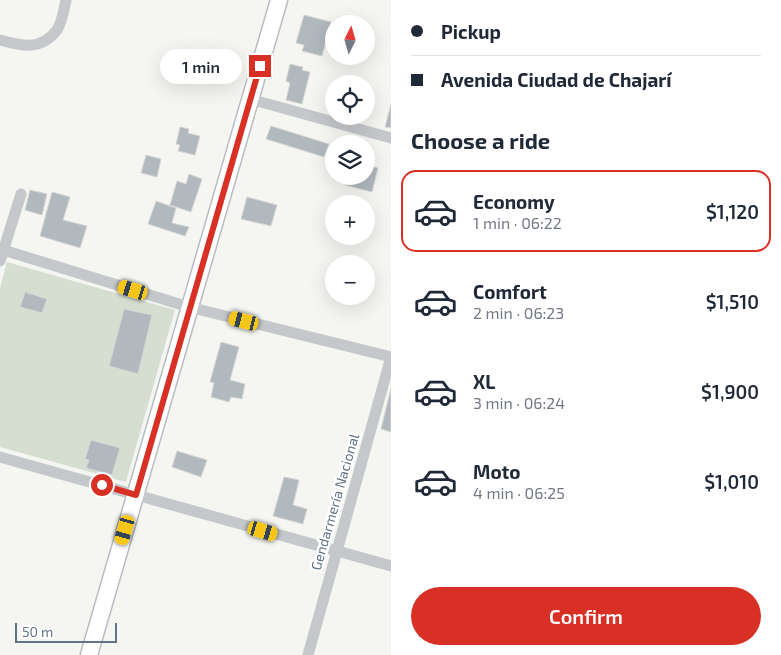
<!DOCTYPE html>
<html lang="en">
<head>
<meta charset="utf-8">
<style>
	:root { --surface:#fff; --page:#f6f6f7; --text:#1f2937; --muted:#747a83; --line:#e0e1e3; --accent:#d93025 }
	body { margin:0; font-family:"Exo 2",sans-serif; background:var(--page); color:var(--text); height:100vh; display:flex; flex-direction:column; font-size:19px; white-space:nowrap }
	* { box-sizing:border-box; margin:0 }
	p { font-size:16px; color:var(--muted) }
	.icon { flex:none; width:28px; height:28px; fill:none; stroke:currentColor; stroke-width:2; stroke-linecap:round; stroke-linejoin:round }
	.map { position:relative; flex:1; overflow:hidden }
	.panel { display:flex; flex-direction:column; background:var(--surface); width:390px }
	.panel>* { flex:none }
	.top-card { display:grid; align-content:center; height:110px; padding:0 20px; background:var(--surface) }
	.needle { width:32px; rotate:5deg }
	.controls { position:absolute; left:325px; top:15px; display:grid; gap:10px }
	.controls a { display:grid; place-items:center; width:50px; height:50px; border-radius:50%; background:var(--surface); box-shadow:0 5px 20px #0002; font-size:25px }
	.scale { position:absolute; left:15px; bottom:12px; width:102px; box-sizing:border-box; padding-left:5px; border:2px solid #617485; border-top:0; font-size:14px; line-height:18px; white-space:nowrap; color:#617485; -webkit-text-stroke:4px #fff; paint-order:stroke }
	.end { position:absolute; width:22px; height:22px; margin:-11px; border:6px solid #d93025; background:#fff; box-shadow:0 0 0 2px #fff }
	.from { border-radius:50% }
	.bubble { position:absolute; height:35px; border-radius:18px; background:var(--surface); box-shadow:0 5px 20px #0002; font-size:16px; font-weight:600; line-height:35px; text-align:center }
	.car { position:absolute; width:15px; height:30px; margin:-15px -8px; border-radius:6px; box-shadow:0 0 4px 1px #0007; background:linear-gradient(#f5c518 24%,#345 0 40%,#f5c518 0 76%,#345 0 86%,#f5c518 0) }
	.top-card b { display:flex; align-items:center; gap:18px; height:48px; font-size:19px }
	.top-card b+b { border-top:1px solid var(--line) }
	.top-card i { width:12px; height:12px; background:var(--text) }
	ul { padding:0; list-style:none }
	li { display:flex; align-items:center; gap:15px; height:82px; margin:0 10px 8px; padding:0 10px; border:2px solid transparent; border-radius:15px }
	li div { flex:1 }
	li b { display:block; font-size:19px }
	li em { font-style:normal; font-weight:600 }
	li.on { border-color:var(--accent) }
	li>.icon { width:45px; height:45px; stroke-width:1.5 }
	h2 { padding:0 20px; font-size:22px; line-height:60px }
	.button { display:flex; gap:10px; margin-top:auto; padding:10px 20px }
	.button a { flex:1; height:58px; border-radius:30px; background:var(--accent); color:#fff; font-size:20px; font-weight:600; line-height:58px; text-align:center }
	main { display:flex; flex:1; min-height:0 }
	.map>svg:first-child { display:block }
</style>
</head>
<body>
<main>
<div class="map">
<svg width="391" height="655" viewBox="0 0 391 655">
	<rect width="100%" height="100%" fill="#f5f5f1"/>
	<!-- green -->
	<path fill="#d6ded2" d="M 7,262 L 175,310 L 126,482 L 0,447 L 0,288 Z"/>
	<!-- building -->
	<g fill="#b1b9be" stroke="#d6d7d4">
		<path d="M 304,15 L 331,22 L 322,56 L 302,51 L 304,45 L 296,43 Z"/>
		<path d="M 212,49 L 234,55 L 228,77 L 206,70 Z"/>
		<path d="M 290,64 L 303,67 L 302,70 L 310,72 L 302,104 L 286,100 L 290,83 L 286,81 Z"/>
		<path d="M 391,104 L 391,128 L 385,127 Z"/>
		<path d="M 271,126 L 329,144 L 324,157 L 266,139 Z"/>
		<path d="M 180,127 L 189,129 L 188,133 L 200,136 L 195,155 L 178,151 L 180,145 L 176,144 Z"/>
		<path d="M 146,155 L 161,159 L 157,177 L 141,173 Z"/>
		<path d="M 366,165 L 378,168 L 372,192 L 345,185 L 347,176 L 366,176 Z"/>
		<path d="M 189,174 L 202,179 L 191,212 L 170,205 L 177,181 L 186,184 Z"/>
		<path d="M 30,190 L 47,194 L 42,215 L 25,210 Z"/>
		<path d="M 52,192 L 70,197 L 63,220 L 87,226 L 80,248 L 40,236 Z"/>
		<path d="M 247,197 L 277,205 L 271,226 L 241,219 Z"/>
		<path d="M 156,201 L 176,208 L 172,223 L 189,227 L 185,236 L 148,224 Z"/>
		<path d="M 25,292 L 47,299 L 42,313 L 20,307 Z"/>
		<path d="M 124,309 L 152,315 L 138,374 L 109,366 Z"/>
		<path d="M 221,342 L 239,347 L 230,380 L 245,384 L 242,399 L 231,397 L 229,402 L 211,397 L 214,383 L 210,382 Z"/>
		<path d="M 391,388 L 391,432 L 381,429 Z"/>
		<path d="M 91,440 L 120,448 L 112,475 L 86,468 L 89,460 L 85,459 Z"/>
		<path d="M 177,451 L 207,460 L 201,477 L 172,467 Z"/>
		<path d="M 284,477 L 299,480 L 293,505 L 307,509 L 303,524 L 273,516 Z"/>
	</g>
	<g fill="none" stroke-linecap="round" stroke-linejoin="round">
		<defs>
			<path id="secondary" d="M 89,655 L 279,0"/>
		</defs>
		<!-- secondary casing -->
		<use href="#secondary" stroke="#b8bdc2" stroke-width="19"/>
		<!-- street -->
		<g stroke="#c4c8cb" stroke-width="11">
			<path d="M 0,40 C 22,46 41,51 57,30 C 62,23 64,9 66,0"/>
			<path d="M 250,99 L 391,138"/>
			<path d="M 0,249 L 189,307 L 391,357"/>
			<path d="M 0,261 L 21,194"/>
			<path d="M 0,457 L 391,566"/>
			<path d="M 308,655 L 391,357"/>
		</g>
		<!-- secondary -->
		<use href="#secondary" stroke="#fff" stroke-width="16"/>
	</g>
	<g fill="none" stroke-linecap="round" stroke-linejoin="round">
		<!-- route -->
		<path stroke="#d93025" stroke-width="6" d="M 102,485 L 136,495 L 260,66"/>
	</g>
	<g text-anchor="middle" stroke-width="5" stroke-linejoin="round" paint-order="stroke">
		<!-- street labels -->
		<g font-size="14" fill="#617485" stroke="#fff">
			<text transform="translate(335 502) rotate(-74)" y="5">Gendarmería Nacional</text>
		</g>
	</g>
</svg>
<div class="controls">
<a><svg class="needle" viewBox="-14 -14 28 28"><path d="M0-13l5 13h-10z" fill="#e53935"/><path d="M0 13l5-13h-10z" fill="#747a83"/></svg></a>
<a><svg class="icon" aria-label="locate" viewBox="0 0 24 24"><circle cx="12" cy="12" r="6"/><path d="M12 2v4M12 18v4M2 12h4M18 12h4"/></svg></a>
<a><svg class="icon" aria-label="layers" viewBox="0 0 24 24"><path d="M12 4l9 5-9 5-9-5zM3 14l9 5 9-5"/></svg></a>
<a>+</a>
<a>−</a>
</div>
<div class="scale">50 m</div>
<i class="end from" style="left:102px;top:485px"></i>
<i class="end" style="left:260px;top:66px"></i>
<div class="bubble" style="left:160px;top:49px;width:82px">1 min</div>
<i class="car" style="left:133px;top:290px;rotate:287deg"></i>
<i class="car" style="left:244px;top:321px;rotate:284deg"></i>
<i class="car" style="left:125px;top:530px;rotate:196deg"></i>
<i class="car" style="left:263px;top:531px;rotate:106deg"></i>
</div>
<section class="panel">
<div class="top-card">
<b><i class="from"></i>Pickup</b>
<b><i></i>Avenida Ciudad de Chajarí</b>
</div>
<h2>Choose a ride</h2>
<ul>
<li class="on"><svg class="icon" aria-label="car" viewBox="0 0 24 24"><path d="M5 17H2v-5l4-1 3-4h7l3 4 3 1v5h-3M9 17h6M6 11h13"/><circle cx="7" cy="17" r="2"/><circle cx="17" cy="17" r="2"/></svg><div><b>Economy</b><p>1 min · 06:22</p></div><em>$1,120</em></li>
<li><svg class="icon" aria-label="car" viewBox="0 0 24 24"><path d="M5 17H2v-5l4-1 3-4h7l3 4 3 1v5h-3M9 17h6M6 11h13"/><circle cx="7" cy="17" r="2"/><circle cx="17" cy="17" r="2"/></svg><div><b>Comfort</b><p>2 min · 06:23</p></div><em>$1,510</em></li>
<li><svg class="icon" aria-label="car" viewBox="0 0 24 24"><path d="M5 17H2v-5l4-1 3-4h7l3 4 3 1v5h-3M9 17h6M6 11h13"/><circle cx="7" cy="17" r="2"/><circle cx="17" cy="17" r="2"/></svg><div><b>XL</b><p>3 min · 06:24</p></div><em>$1,900</em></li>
<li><svg class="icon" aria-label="car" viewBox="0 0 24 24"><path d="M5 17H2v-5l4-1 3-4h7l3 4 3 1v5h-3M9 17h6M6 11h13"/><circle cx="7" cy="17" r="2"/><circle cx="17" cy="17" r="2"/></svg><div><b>Moto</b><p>4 min · 06:25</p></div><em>$1,010</em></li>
</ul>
<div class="button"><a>Confirm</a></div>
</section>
</main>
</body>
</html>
